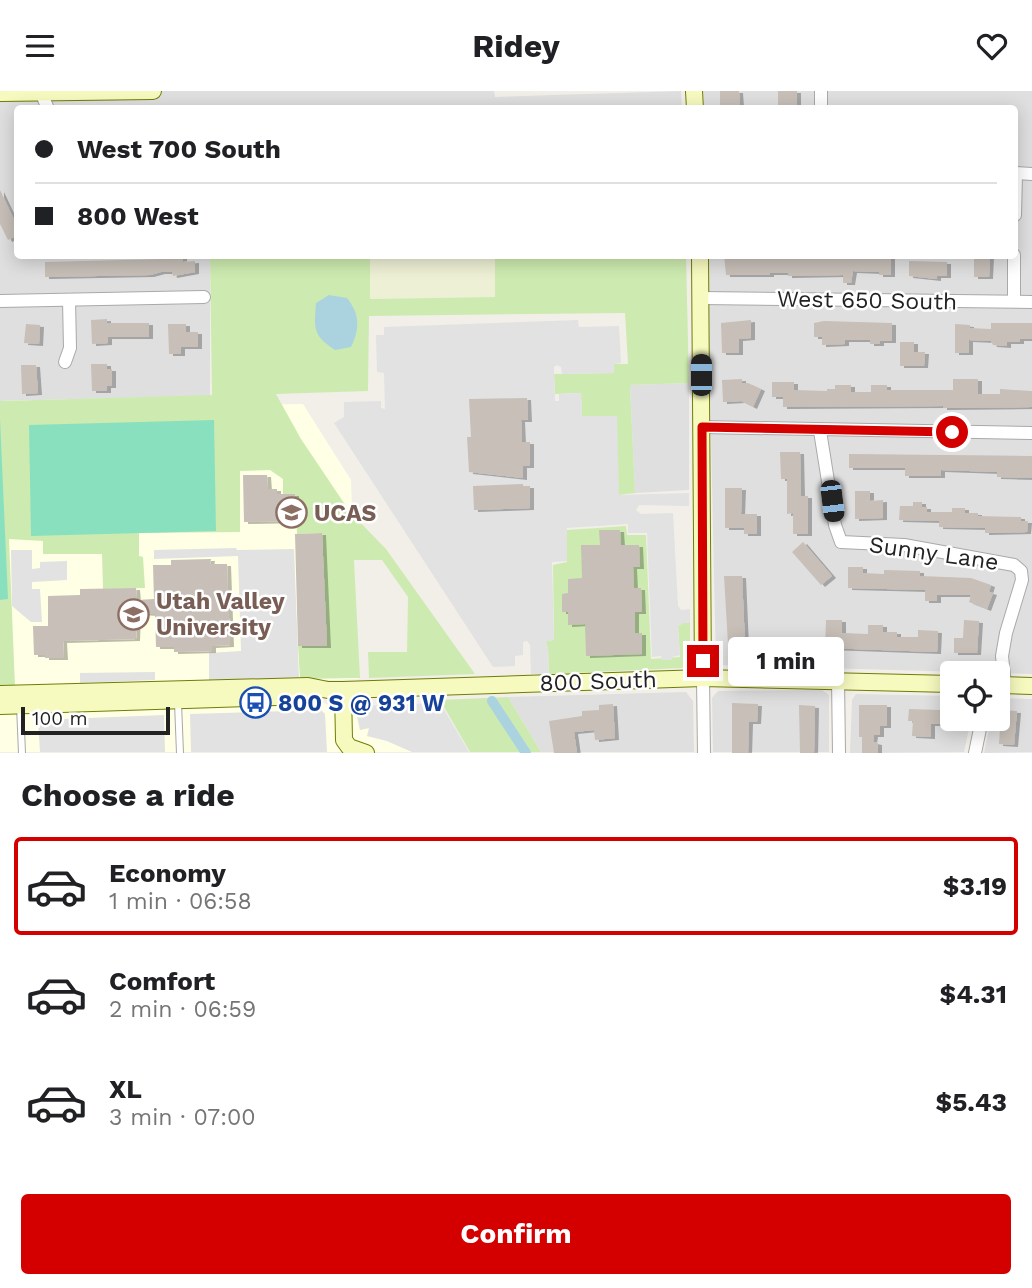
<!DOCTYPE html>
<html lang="en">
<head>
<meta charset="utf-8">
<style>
	:root { --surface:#fff; --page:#f2f2f2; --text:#202124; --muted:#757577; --line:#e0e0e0; --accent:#d40000 }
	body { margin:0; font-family:"Work Sans",sans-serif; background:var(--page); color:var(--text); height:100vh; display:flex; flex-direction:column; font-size:26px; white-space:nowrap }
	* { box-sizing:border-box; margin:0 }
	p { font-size:23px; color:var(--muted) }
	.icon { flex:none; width:38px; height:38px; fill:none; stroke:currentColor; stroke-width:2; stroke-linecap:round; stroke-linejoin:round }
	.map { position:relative; height:662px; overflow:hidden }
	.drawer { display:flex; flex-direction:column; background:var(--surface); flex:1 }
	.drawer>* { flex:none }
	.hud { position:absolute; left:14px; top:14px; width:1004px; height:154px; border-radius:7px; box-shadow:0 4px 18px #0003; display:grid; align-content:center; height:154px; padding:0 21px; background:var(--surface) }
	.controls { position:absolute; left:940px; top:570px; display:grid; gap:14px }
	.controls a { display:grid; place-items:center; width:70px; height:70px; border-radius:7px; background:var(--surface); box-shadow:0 4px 18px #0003; font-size:35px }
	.scale { position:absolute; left:21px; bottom:18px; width:149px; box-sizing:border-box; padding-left:7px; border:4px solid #222; border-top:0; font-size:19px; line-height:24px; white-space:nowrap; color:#222; -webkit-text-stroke:5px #fff; paint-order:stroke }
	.end { position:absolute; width:32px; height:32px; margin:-16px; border:9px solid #d40000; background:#fff; box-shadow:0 0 0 4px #fff }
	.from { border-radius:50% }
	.bubble { position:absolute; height:49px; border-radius:7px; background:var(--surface); box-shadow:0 4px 18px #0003; font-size:23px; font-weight:700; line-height:49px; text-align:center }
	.car { position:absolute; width:21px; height:42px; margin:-21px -10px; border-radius:9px; box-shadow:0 0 5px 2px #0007; background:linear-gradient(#222 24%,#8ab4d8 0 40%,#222 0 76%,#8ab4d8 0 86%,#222 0) }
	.hud b { display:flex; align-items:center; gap:24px; height:66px; font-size:26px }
	.hud b+b { border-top:2px solid var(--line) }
	.hud i { width:18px; height:18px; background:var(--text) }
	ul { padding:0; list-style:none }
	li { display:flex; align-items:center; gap:21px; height:98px; margin:0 14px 10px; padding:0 7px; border:4px solid transparent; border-radius:7px }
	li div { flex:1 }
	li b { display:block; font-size:26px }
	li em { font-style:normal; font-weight:700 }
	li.active { border-color:var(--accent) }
	li>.icon { width:63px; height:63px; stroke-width:1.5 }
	h2 { padding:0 21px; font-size:32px; line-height:84px }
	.action { display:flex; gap:14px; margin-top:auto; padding:14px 21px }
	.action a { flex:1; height:80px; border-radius:7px; background:var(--accent); color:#fff; font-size:28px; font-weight:700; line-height:80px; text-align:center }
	header { display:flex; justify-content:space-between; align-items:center; height:91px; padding:0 21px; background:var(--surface); font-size:32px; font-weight:700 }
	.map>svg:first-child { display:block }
</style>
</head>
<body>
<header><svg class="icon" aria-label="menu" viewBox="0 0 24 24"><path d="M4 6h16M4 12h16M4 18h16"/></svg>Ridey<svg class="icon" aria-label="heart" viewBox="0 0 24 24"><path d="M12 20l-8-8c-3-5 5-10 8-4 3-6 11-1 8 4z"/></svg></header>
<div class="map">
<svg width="1032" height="662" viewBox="0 0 1032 662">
	<defs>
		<filter id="shadow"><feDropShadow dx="4" dy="2" stdDeviation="0" flood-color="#0004"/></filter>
	</defs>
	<rect width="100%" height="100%" fill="#f2efe9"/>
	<!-- residential -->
	<g fill="#e0dfdf">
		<path d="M 0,0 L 494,0 L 495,6 L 681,0 L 682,17 L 18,18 L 18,164 L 210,165 L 210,305 L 0,310 Z"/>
		<path d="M 703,0 L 1032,0 L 1032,583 L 716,574 L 707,165 L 1015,164 L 1015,18 L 704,17 Z"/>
		<path d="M 689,292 L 689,399 L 635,402 L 630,294 Z"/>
		<path d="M 822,599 L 829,604 L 829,661 L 713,661 L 712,607 L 718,600 Z"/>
		<path d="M 686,601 L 693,610 L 694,661 L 541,661 L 508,606 Z"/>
		<path d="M 856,603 L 952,605 L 952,628 L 971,628 L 964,661 L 850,662 L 852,609 Z"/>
		<path d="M 998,607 L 1032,608 L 1032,661 L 984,662 L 991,628 L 998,628 Z"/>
	</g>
	<!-- education -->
	<path fill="#ffffe5" d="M 210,305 L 227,314 L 303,313 L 351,389 L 358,588 L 270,591 L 357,625 L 360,638 L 369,637 L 368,645 L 387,650 L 412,661 L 0,661 L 0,310 Z"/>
	<!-- farmland -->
	<path fill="#eef0d5" d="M 370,165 L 495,165 L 495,206 L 369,208 Z"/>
	<!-- grass -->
	<g fill="#cdebb0">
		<path d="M 210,165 L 370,165 L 370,208 L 495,206 L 495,165 L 686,165 L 689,292 L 630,294 L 635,402 L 618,404 L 582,325 L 581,302 L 555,303 L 554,283 L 614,282 L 614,273 L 628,273 L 625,222 L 369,225 L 368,300 L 276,303 L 301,348 L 350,421 L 386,458 L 475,583 L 369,587 L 368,561 L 407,561 L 408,506 L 382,469 L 354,469 L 360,587 L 300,588 L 298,555 L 326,555 L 322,442 L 297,443 L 295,403 L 283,403 L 283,388 L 270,379 L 240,380 L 240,441 L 139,442 L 139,465 L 143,466 L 145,497 L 103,498 L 102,463 L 43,463 L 43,450 L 9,448 L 15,596 L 0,597 L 0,310 L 212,304 Z"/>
		<path d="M 626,435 L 627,444 L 646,444 L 651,568 L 680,566 L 678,535 L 683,532 L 690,532 L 690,567 L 682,577 L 549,583 L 548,557 L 545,550 L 554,549 L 553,474 L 567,471 L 567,439 Z"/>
		<path d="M 508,606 L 541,661 L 470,661 L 440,609 Z"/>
	</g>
	<!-- pitch -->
	<g fill="#88e0be">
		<path d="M 0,328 L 8,508 L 0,509 Z"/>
		<path d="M 214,329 L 216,440 L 31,445 L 29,334 Z"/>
	</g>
	<!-- parking -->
	<g fill="#e2e2e2">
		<path d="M 578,229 L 579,236 L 619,235 L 621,272 L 614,273 L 614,282 L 562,283 L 561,276 L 557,274 L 554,276 L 555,310 L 559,310 L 559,303 L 581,302 L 582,325 L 617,325 L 619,404 L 689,402 L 689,415 L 639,414 L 636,419 L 641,423 L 673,422 L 678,515 L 681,519 L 690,518 L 690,532 L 683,532 L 678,535 L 680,564 L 672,566 L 672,569 L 662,569 L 661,565 L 652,566 L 647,442 L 628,442 L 628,433 L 567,437 L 567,470 L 552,471 L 554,549 L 545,551 L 548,557 L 549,583 L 531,583 L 530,554 L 527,550 L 523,551 L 523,564 L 515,565 L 515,575 L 493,576 L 334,332 L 344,326 L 344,311 L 381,310 L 381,317 L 385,318 L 384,282 L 377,281 L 376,244 L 384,244 L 384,236 Z"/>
		<path d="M 236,457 L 237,459 L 294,458 L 299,587 L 209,589 L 209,562 L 241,560 L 238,465 L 154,468 L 154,459 Z"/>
		<path d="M 11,459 L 32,459 L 32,478 L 40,477 L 40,471 L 67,470 L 67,489 L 32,491 L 32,498 L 40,498 L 42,531 L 31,531 L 12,515 Z"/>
		<path d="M 155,581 L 155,589 L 80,592 L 80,582 Z"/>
		<path d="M 434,612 L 435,621 L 443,617 L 469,661 L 412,661 L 387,650 L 367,645 L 369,637 L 360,639 L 357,625 L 365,623 L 365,615 Z"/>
		<path d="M 321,619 L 325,623 L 327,661 L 191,661 L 190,623 Z"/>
		<path d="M 164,624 L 165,661 L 40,661 L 38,629 Z"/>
	</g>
	<!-- water -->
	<path fill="#aad3df" d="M 329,204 L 347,207 C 360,223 360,238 351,256 L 335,259 C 313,244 314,239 316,212 Z"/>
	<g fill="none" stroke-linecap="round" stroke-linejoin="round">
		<!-- canal -->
		<path stroke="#aad3df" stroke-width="10" d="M 492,610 L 526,662"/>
	</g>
	<!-- building -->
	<g fill="#c7bfb8" filter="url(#shadow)">
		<path d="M 720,0 L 739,0 L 740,14 L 720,14 Z"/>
		<rect x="778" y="0" width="19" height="16"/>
		<path d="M 0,99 L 18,137 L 18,144 L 8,149 L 0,133 Z"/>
		<path d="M 175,164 L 183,164 L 183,171 L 195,170 L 195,181 L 173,185 L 172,181 L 161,181 L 150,184 L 45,186 L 45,171 L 163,168 L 163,165 Z"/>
		<path d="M 724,164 L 891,164 L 891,184 L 879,184 L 879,181 L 853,180 L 851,192 L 843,192 L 843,184 L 788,185 L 788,182 L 770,182 L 770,184 L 726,184 Z"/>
		<path d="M 974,164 L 990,164 L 989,186 L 974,186 Z"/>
		<path d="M 909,170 L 947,171 L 947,185 L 937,185 L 937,188 L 909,185 Z"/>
		<path d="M 107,228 L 107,232 L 149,232 L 149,246 L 108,246 L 108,252 L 92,253 L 91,229 Z"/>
		<path d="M 751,229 L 751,247 L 739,248 L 739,262 L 722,262 L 721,232 Z"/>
		<path d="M 824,230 L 892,232 L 892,250 L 880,250 L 880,253 L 870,253 L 870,249 L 845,249 L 845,253 L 822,254 L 822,246 L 814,246 L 814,232 Z"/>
		<path d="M 991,232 L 1032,232 L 1032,248 L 1020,248 L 1020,251 L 1007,251 L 1007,255 L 993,254 L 991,250 L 969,249 L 969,262 L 955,262 L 955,233 L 970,234 L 970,237 L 991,238 Z"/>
		<path d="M 26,233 L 40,234 L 39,253 L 24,252 Z"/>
		<path d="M 168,233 L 186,233 L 186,241 L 198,241 L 198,256 L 181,256 L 181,263 L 169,263 Z"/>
		<path d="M 900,251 L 914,251 L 914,261 L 925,261 L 924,275 L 900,275 Z"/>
		<path d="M 91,273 L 107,273 L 107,278 L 112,278 L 112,295 L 107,295 L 107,300 L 92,300 Z"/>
		<path d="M 21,274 L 36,274 L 38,302 L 22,303 Z"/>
		<path d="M 742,288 L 742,292 L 748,292 L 761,298 L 753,316 L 741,310 L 723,311 L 722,289 Z"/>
		<path d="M 953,288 L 978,288 L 978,303 L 1000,303 L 1000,298 L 1032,300 L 1032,316 L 943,317 L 943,315 L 783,316 L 783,306 L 772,306 L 772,291 L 794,291 L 794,299 L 827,300 L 827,298 L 835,298 L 835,294 L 851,294 L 851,301 L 871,301 L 871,294 L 887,294 L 887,299 L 953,299 Z"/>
		<path d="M 527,307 L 528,329 L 521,329 L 522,351 L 530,351 L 530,375 L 523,375 L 523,387 L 469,381 L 467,346 L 471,346 L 469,308 Z"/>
		<path d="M 780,361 L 800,361 L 801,405 L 808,405 L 808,443 L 793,443 L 793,422 L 787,423 L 787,388 L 781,388 Z"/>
		<path d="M 849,363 L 1032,365 L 1032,387 L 997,386 L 997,381 L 941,379 L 941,385 L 905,385 L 905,377 L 849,377 Z"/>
		<path d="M 243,384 L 267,384 L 268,398 L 277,398 L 277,403 L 295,403 L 295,430 L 244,431 Z"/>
		<path d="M 523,393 L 523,395 L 530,395 L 530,417 L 474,419 L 473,395 Z"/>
		<path d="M 725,397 L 742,397 L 741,423 L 757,423 L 757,443 L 744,443 L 744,437 L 725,437 Z"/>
		<path d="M 855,400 L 870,400 L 870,410 L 883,409 L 883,427 L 855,428 Z"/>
		<path d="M 913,411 L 922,411 L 922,416 L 927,416 L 927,421 L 952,421 L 952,417 L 965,417 L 965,422 L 978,422 L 978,425 L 1021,426 L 1021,430 L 1028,430 L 1027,441 L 985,442 L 985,437 L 939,436 L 939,430 L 899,429 L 900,415 L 913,415 Z"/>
		<path d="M 599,439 L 620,439 L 621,454 L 639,454 L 640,476 L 633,476 L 634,497 L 641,497 L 642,521 L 635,521 L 635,542 L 642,542 L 642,563 L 586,565 L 585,533 L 568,534 L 568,521 L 562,521 L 562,503 L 568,502 L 568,488 L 582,487 L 581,454 L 600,454 Z"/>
		<path d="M 322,442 L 327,555 L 298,555 L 295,443 Z"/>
		<path d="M 803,451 L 832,485 L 821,494 L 792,461 Z"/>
		<path d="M 211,468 L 210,473 L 227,473 L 230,554 L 212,555 L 212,560 L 174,561 L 174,556 L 156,556 L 155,523 L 137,522 L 136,548 L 63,550 L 64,567 L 45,567 L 45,564 L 34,564 L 33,535 L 48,535 L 48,505 L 80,504 L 80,498 L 136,497 L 137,509 L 154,508 L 153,474 L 171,474 L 171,469 Z"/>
		<path d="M 848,476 L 863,476 L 863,482 L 884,483 L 884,479 L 920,480 L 920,485 L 971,487 L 991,494 L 989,501 L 993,502 L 987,518 L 969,511 L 971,504 L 937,504 L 937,510 L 925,510 L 925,499 L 848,497 Z"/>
		<path d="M 724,485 L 742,485 L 745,553 L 728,553 Z"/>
		<path d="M 826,529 L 842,529 L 842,542 L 868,543 L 868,534 L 883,534 L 883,541 L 897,541 L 897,546 L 918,546 L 918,539 L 938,540 L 937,561 L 825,557 Z"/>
		<path d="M 964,529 L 979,530 L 977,562 L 954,562 L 954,547 L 963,547 Z"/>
		<path d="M 732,612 L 758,613 L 757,631 L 749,631 L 748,662 L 732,662 Z"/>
		<path d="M 613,613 L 615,647 L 595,649 L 594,639 L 574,641 L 577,662 L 554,662 L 549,630 L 582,625 L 582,620 L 599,619 L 599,614 Z"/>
		<path d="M 799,614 L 815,615 L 814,662 L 800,662 Z"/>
		<path d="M 859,614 L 887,614 L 887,635 L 880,635 L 880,644 L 874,644 L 873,651 L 878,652 L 878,662 L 862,662 L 862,646 L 859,646 Z"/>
		<path d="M 909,618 L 941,619 L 941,633 L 931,633 L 931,646 L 912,645 L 913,630 L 908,630 Z"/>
		<path d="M 1001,619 L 1017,620 L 1014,654 L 999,653 Z"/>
	</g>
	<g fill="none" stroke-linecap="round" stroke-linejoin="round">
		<defs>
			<g id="lane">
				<path d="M 178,612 L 180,662"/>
				<path d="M 20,615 L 22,662"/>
			</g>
			<g id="street">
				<path d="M 41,1 L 48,18"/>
				<path d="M 821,18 L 821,0"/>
				<path d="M 1015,82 L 1032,83"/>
				<path d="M 1015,124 L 1016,82"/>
				<path d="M 701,207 L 1032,211"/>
				<path d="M 0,210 L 204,206"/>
				<path d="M 1014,210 L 1014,164"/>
				<path d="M 65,271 L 70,257 L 69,209"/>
				<path d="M 702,336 L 1032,342"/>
				<path d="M 820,340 L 835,434 L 841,451 L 904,454 L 1014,474 L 1021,480 L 1022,489 L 1006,542 L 1002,565 L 1005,594"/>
				<path d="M 703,587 L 704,662"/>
				<path d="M 838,588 L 839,662"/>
				<path d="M 975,662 L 982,628"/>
			</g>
			<g id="secondary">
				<path d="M 694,0 L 695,18"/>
				<path d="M 0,2 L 153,0"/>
				<path d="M 700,164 L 703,587"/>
				<path d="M 998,594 L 1032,595"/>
				<path d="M 343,599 L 344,649 L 349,656 L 366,662"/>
				<path d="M 0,603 L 308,595 L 328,599 L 343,599 L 703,587 L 952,593"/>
				<path d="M 0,615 L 308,605"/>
			</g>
		</defs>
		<!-- lane casing -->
		<use href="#lane" stroke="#a9a9a9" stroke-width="8"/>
		<!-- street casing -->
		<use href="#street" stroke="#a9a9a9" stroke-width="14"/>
		<!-- secondary casing -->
		<use href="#secondary" stroke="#707d05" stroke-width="18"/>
		<!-- lane -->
		<use href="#lane" stroke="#fff" stroke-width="6"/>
		<!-- street -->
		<use href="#street" stroke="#fff" stroke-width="12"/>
		<!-- secondary -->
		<use href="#secondary" stroke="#f7fabf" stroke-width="16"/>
	</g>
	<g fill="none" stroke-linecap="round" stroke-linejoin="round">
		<!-- route -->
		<path stroke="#d40000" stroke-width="9" d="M 703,570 L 702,336 L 952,341"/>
	</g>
	<!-- icons -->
	<defs>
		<symbol id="school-ring" viewBox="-11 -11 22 22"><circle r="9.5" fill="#fff" stroke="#8d6e63" stroke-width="1.5"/><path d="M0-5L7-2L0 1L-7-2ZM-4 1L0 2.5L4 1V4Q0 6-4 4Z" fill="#8d6e63"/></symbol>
		<symbol id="university-ring" viewBox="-11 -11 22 22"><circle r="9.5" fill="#fff" stroke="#8d6e63" stroke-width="1.5"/><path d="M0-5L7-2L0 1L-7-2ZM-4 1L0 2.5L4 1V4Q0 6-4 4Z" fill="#8d6e63"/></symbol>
		<symbol id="bus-ring" viewBox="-11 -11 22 22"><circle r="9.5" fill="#fff" stroke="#1a4fb4" stroke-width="1.5"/><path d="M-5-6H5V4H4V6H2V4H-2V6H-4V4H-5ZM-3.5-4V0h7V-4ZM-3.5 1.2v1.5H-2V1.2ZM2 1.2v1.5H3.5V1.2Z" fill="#1a4fb4"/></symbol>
	</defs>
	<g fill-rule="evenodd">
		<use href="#school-ring" x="274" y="404" width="35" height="35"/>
		<use href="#university-ring" x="116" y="506" width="35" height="35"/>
		<use href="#bus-ring" x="238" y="594" width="35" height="35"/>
	</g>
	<g text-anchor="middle" stroke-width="5" stroke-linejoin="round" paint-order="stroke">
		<!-- street labels -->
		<g font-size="23" fill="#222" stroke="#fff">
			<text transform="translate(867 209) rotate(1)" y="8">West 650 South</text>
			<text transform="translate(934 462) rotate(8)" y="8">Sunny Lane</text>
			<text transform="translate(598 590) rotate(-2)" y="8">800 South</text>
		</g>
		<!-- education labels -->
		<g font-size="23" font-weight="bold" fill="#785e54" stroke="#fff" text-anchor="start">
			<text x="314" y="430">UCAS</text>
			<text x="156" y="518">Utah Valley<tspan x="156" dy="26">University</tspan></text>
		</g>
		<!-- transit labels -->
		<g font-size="23" font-weight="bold" fill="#164399" stroke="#fff" text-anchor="start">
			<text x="278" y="620">800 S @ 931 W</text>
		</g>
	</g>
</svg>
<div class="controls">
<a><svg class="icon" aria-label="locate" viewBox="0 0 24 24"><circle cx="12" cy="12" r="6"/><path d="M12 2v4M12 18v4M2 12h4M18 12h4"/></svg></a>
</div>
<div class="scale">100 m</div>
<i class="end from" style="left:952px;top:341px"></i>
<i class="end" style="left:703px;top:570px"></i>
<div class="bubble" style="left:728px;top:546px;width:116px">1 min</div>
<i class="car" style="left:701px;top:284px;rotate:0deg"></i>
<i class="car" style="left:832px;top:410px;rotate:173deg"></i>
<div class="hud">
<b><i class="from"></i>West 700 South</b>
<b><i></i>800 West</b>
</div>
</div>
<section class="drawer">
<h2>Choose a ride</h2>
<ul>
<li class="active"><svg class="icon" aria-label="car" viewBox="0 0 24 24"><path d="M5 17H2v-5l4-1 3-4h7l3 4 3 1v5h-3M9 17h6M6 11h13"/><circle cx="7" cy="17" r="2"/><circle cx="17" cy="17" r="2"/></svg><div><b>Economy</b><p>1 min · 06:58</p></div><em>$3.19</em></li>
<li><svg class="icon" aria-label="car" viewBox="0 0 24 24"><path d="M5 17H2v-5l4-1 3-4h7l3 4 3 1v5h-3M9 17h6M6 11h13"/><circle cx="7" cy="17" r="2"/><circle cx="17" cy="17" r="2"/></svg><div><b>Comfort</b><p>2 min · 06:59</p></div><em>$4.31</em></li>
<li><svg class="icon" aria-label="car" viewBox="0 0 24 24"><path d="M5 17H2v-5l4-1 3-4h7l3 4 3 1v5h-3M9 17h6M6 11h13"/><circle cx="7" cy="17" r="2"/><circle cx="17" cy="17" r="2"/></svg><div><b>XL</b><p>3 min · 07:00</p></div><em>$5.43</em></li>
</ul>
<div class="action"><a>Confirm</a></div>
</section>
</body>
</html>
